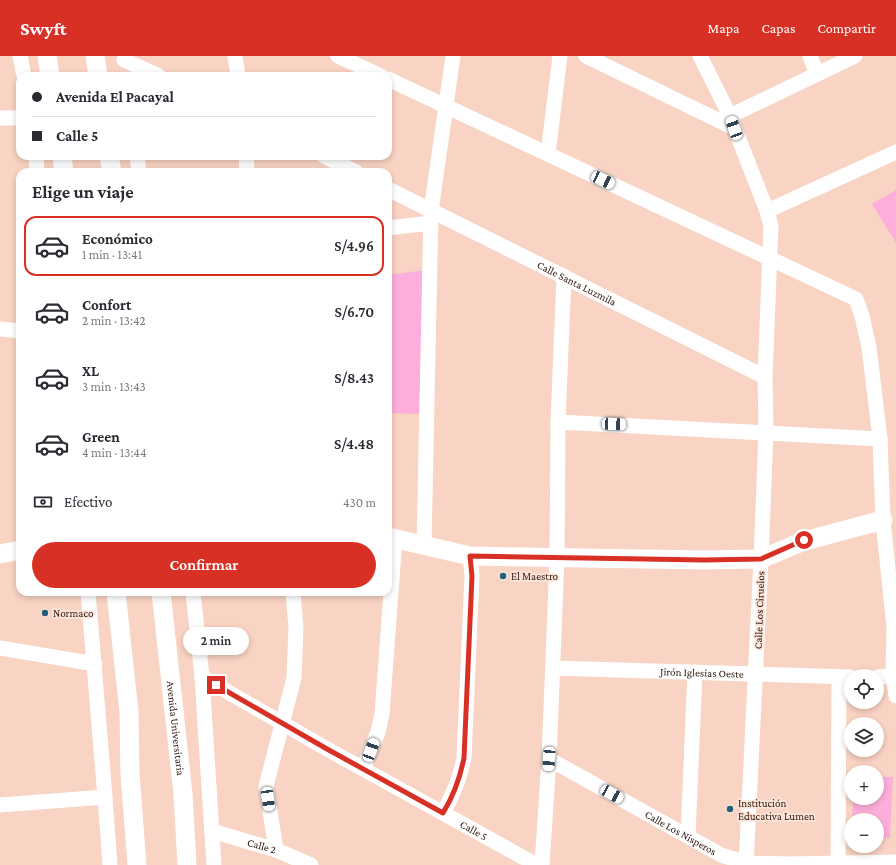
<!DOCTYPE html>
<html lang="es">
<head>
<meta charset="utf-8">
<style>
	:root { --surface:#fff; --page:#f7f7f7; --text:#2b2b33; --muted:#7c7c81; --line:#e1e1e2; --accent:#d93025 }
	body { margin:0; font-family:"Crimson Pro",serif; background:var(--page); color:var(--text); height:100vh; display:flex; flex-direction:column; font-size:15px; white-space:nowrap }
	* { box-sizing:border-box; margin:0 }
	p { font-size:13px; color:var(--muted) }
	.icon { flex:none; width:22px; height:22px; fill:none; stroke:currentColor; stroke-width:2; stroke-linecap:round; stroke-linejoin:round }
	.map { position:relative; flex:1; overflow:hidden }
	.details { position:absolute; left:16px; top:112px; width:376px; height:428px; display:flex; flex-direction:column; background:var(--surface); border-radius:12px; box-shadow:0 2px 6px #0003 }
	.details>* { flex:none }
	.banner { position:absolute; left:16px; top:16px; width:376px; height:88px; border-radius:12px; box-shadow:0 2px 6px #0003; display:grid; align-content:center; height:88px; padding:0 16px; background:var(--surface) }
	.fabs { position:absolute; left:844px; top:613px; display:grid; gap:8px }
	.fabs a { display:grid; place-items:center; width:40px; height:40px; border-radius:50%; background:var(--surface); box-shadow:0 2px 6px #0003; font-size:20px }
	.end { position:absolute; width:18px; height:18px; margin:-9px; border:5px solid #d93025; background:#fff; box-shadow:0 0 0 2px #fff }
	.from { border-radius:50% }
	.bubble { position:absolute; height:28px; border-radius:14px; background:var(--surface); box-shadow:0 2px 6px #0003; font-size:13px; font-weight:600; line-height:28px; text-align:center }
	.car { position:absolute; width:12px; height:24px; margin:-12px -6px; border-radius:5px; box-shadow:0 0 3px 1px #0007; background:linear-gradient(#fff 24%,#345 0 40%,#fff 0 76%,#345 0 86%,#fff 0) }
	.banner b { display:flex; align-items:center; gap:14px; height:38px; font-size:15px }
	.banner b+b { border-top:1px solid var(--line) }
	.banner i { width:10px; height:10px; background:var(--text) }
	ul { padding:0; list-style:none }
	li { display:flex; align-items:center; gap:12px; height:60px; margin:0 8px 6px; padding:0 8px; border:2px solid transparent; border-radius:12px }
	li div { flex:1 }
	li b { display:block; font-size:15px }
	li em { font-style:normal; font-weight:600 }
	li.on { border-color:var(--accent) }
	li>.icon { width:36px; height:36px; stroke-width:1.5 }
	h2 { padding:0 16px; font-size:18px; line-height:48px }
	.pay { display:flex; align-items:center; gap:10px; height:44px; padding:0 16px; font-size:15px }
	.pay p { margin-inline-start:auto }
	.button { display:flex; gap:8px; margin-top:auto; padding:8px 16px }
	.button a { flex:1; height:46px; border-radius:24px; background:var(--accent); color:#fff; font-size:16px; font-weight:600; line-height:46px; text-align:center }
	header { display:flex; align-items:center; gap:24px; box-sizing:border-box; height:56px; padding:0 20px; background:var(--accent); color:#fff }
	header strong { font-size:19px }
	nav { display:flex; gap:22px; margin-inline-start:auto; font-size:14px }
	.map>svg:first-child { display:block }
</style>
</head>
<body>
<header>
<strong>Swyft</strong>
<nav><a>Mapa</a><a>Capas</a><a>Compartir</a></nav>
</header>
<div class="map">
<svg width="896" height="809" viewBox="0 0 896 809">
	<rect width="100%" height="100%" fill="#f9d3c3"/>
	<!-- green -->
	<g fill="#feaedb">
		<path d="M 896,134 L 896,187 L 872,148 Z"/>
		<path d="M 426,214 L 419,358 L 388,357 L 388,219 Z"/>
		<path d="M 877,721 L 893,721 L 890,782 L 877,782 L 877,764 L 852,764 L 853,742 L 877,742 Z"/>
	</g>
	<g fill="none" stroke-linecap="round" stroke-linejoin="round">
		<!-- minor -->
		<g stroke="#fff" stroke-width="15">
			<path d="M 20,0 L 24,20"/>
			<path d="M 235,0 L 238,20"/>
			<path d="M 338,0 L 381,20"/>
			<path d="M 586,0 L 734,72"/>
			<path d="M 700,0 L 730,60 L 767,155 L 771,170 L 765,321 L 766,376 L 761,503 L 746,809"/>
			<path d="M 810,0 L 817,18"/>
			<path d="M 124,4 L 159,20"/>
			<path d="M 388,23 L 856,243 L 862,260 L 869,291 L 880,383 L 883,464 L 894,572 L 893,620 L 896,640"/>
			<path d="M 730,60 L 855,0"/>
			<path d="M 0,62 L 20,62"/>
			<path d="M 548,98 L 560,0"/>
			<path d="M 36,100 L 37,116"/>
			<path d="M 137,100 L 139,116"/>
			<path d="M 246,100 L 247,116"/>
			<path d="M 324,100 L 356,116"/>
			<path id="s1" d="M 388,133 L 765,321"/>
			<path d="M 767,155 L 896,96"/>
			<path d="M 388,172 L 431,167"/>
			<path d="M 0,273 L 20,275"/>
			<path d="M 558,366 L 880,383"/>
			<path d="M 424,490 L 431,155 L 453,0"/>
			<path d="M 88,536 L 105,741 L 110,809"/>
			<path d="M 193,536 L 202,621 L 214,809"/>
			<path d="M 0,592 L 95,608"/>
			<path id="s2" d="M 553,612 L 851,621"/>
			<path id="s3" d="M 202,621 L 327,693 L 537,809"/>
			<path d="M 877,621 L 896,620"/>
			<path id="s4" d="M 549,703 L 721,799 L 747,807 L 789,808 L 896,806"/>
			<path d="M 363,712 L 378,676 L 382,658 L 395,482"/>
			<path d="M 0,749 L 105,741"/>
			<path d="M 443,757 C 453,739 460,723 464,702 L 472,520 L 470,500"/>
			<path id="s5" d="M 212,775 L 276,794 L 311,809"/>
			<path d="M 688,780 L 695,616"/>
			<path d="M 276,794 L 266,730 L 294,622 L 296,572 L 293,536"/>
			<path d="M 838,807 L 839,621"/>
			<path d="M 542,809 L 549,703 L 557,502 L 558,366 L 564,220"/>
		</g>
		<!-- tertiary -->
		<g stroke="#fff" stroke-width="19">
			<path d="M 47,0 L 50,20"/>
			<path d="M 95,0 L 98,20"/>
			<path d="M 62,100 L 64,116"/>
			<path d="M 109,100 L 112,116"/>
			<path d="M 388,481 L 470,500 L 704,504 L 761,503 L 804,485 L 883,464"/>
			<path d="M 0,498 L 20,494"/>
			<path d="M 116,536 L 129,656 L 130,718 L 137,809"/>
			<path id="s6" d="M 161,536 L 183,738 L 187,809"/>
		</g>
	</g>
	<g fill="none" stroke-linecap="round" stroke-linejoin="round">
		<!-- route -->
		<path stroke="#d93025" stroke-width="5" d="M 216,629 L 327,693 L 443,757 C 454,739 460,722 464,702 L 472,520 L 470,500 L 704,504 L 761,503 L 804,484"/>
	</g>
	<!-- markers -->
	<g fill="#226177" stroke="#fde4d9" stroke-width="1.5">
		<circle cx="503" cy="520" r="4"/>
		<circle cx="45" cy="557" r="4"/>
		<circle cx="730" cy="753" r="4"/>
	</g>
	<g text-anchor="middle" stroke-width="3.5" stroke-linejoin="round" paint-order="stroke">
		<!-- street labels -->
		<g font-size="11" fill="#2e180e" stroke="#fde4d9">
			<text dy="4" stroke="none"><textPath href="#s1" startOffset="211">Calle Santa Luzmila</textPath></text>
			<text transform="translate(759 554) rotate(-88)" y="4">Calle Los Ciruelos</text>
			<text dy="4" stroke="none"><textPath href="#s2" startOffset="149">Jirón Iglesias Oeste</textPath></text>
			<text dy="4" stroke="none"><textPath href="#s6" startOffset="137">Avenida Universitaria</textPath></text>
			<text dy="4" stroke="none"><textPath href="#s3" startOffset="312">Calle 5</textPath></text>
			<text dy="4" stroke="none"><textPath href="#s4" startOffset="151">Calle Los Nisperos</textPath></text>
			<text dy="4" stroke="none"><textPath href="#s5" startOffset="52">Calle 2</textPath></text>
		</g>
		<!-- poi labels -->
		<g font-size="11" fill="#2e180e" stroke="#fde4d9" text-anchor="start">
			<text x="511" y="524">El Maestro</text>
			<text x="53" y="561">Normaco</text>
			<text x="738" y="751">Institución<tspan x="738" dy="13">Educativa Lumen</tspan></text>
		</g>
	</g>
</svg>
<div class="fabs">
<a><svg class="icon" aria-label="locate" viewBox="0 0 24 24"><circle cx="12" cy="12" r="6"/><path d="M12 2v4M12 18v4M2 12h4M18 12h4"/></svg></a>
<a><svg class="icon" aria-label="layers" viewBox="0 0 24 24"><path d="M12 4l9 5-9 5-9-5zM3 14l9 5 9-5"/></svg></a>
<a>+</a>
<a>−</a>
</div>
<i class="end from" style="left:804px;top:484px"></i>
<i class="end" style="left:216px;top:629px"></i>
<div class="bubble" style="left:183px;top:571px;width:66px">2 min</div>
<i class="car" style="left:734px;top:72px;rotate:340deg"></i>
<i class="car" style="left:603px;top:124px;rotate:115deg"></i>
<i class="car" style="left:614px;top:368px;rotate:92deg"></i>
<i class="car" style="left:371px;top:694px;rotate:20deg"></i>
<i class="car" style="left:549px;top:703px;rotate:184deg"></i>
<i class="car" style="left:612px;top:738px;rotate:119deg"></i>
<i class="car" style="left:268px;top:743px;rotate:172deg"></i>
<div class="banner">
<b><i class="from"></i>Avenida El Pacayal</b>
<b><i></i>Calle 5</b>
</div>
<section class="details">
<h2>Elige un viaje</h2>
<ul>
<li class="on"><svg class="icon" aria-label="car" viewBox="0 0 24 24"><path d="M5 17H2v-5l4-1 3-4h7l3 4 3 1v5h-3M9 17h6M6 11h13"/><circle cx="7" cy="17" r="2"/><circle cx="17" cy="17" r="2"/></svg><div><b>Económico</b><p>1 min · 13:41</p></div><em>S/4.96</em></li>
<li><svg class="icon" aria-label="car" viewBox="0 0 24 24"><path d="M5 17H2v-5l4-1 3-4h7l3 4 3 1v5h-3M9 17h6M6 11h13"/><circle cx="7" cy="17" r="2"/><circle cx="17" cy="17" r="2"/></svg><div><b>Confort</b><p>2 min · 13:42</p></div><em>S/6.70</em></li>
<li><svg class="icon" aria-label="car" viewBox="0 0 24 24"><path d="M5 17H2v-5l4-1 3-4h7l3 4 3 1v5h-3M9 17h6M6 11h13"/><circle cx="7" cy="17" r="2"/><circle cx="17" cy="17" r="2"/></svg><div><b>XL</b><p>3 min · 13:43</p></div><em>S/8.43</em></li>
<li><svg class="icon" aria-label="car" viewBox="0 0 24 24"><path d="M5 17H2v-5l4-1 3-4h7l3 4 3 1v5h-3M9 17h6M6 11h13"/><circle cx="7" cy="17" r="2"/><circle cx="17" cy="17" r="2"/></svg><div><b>Green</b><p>4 min · 13:44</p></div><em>S/4.48</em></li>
</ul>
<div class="pay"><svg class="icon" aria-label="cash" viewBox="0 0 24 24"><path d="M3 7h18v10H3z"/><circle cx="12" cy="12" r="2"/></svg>Efectivo<p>430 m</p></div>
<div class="button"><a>Confirmar</a></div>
</section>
</div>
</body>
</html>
